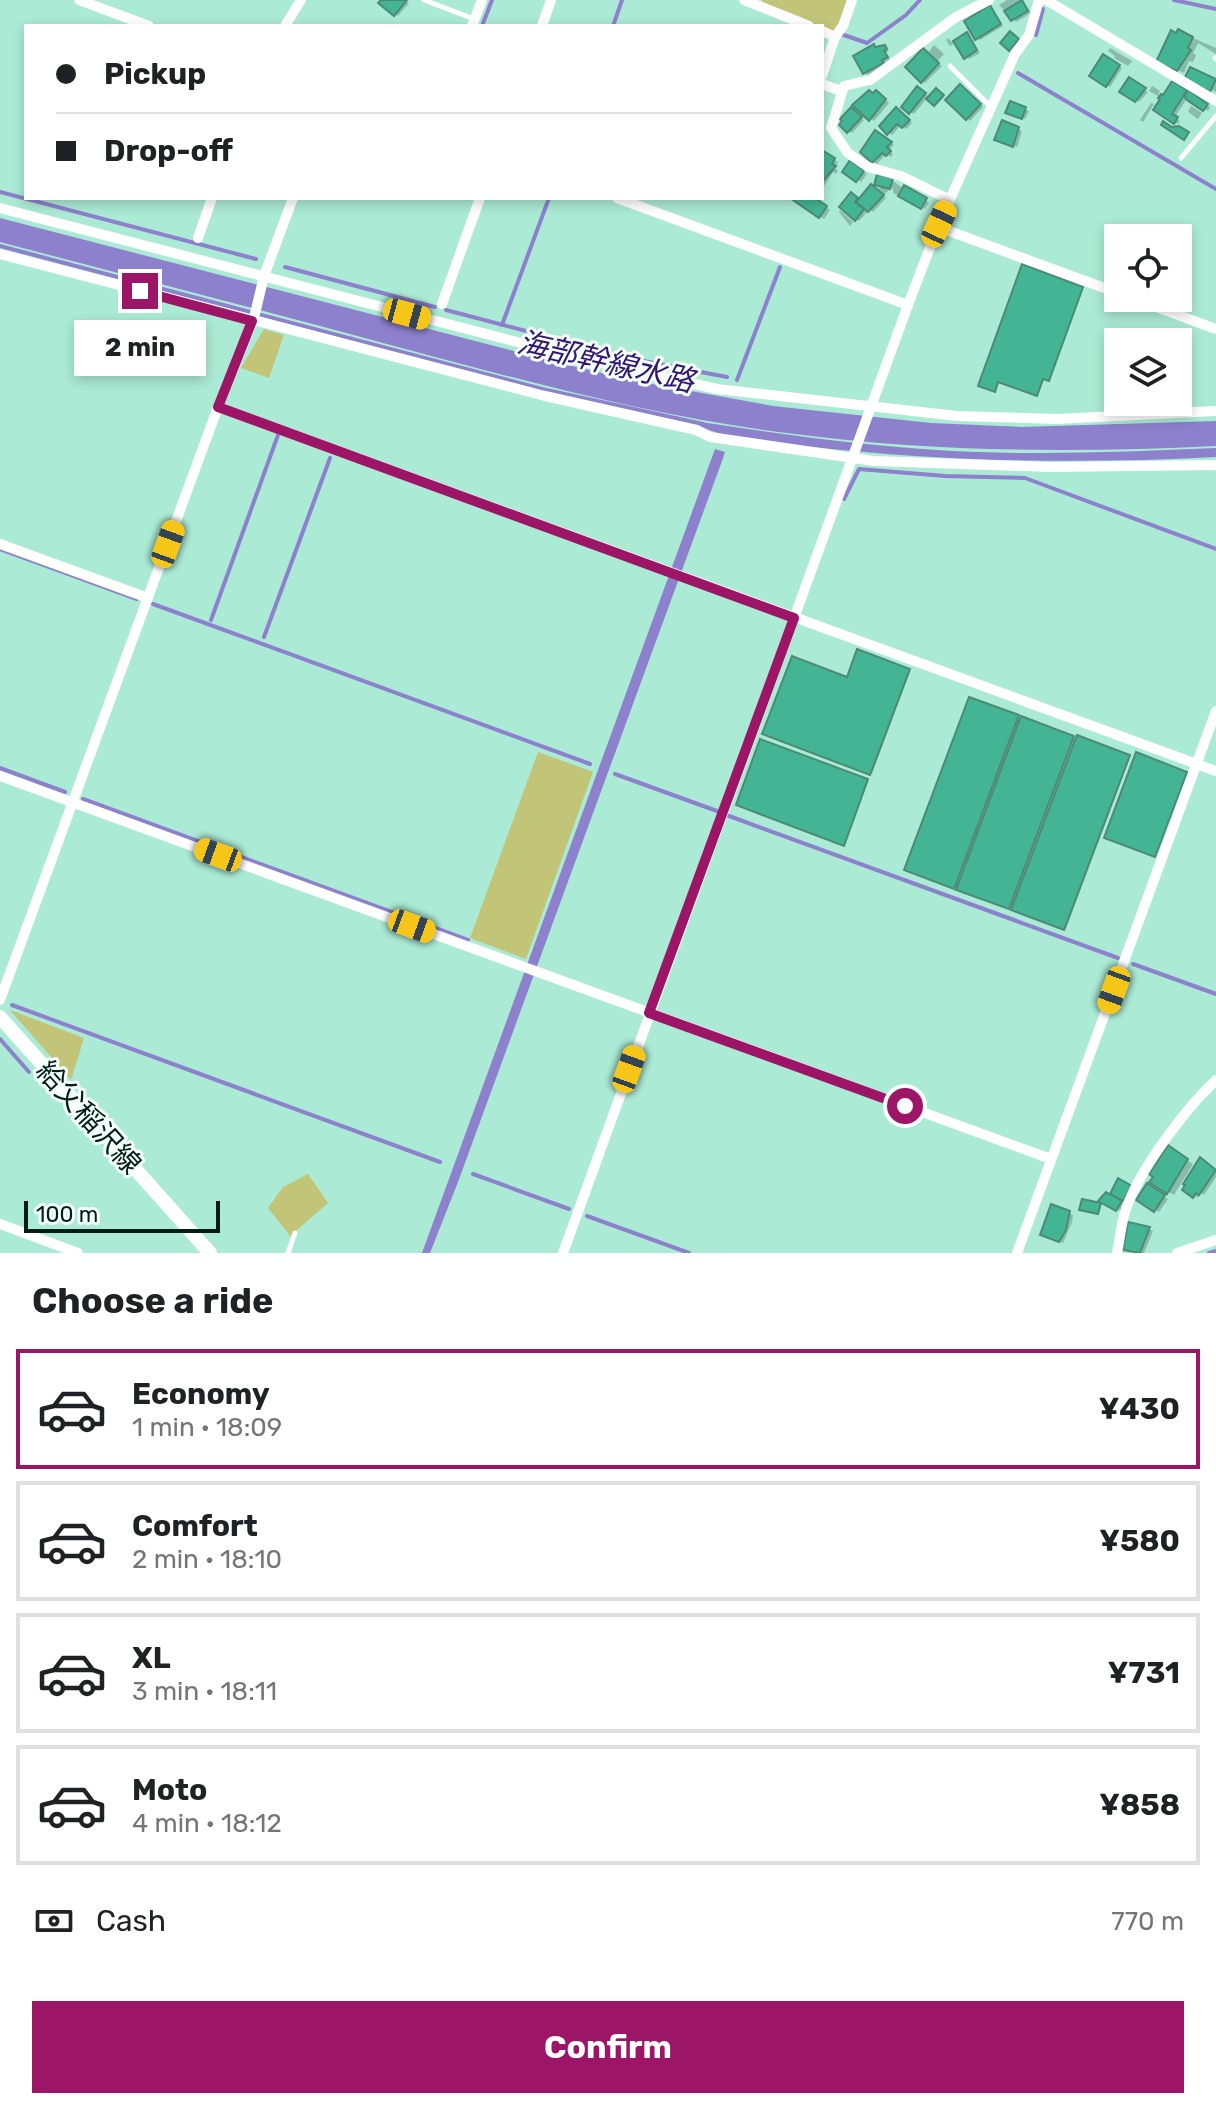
<!DOCTYPE html>
<html lang="en">
<head>
<meta charset="utf-8">
<style>
	:root { --surface:#fff; --page:#f2f2f2; --text:#202124; --muted:#757577; --line:#e0e0e0; --accent:#9c1566 }
	body { margin:0; font-family:Rubik,"Noto Sans JP",sans-serif; background:var(--page); color:var(--text); height:100vh; display:flex; flex-direction:column; font-size:30px; white-space:nowrap }
	* { box-sizing:border-box; margin:0 }
	p { font-size:26px; color:var(--muted) }
	.icon { flex:none; width:44px; height:44px; fill:none; stroke:currentColor; stroke-width:2; stroke-linecap:round; stroke-linejoin:round }
	.map { position:relative; height:1253px; overflow:hidden }
	.sheet { display:flex; flex-direction:column; background:var(--surface); flex:1 }
	.sheet>* { flex:none }
	.hud { position:absolute; left:24px; top:24px; width:800px; height:176px; border-radius:0px; box-shadow:0 4px 12px #0003; display:grid; align-content:center; height:176px; padding:0 32px; background:var(--surface) }
	.fabs { position:absolute; left:1104px; top:224px; display:grid; gap:16px }
	.fabs a { display:grid; place-items:center; width:88px; height:88px; border-radius:0px; background:var(--surface); box-shadow:0 4px 12px #0003; font-size:40px }
	.scale { position:absolute; left:24px; bottom:20px; width:196px; box-sizing:border-box; padding-left:8px; border:4px solid #041e16; border-top:0; font-size:22px; line-height:28px; white-space:nowrap; color:#041e16; -webkit-text-stroke:6px #f3fffa; paint-order:stroke }
	.end { position:absolute; width:36px; height:36px; margin:-18px; border:10px solid #9c1566; background:#fff; box-shadow:0 0 0 4px #fff }
	.from { border-radius:50% }
	.bubble { position:absolute; height:56px; border-radius:0px; background:var(--surface); box-shadow:0 4px 12px #0003; font-size:26px; font-weight:700; line-height:56px; text-align:center }
	.car { position:absolute; width:24px; height:48px; margin:-24px -12px; border-radius:10px; box-shadow:0 0 6px 2px #0007; background:linear-gradient(#f5c518 24%,#345 0 40%,#f5c518 0 76%,#345 0 86%,#f5c518 0) }
	.hud b { display:flex; align-items:center; gap:28px; height:76px; font-size:30px }
	.hud b+b { border-top:2px solid var(--line) }
	.hud i { width:20px; height:20px; background:var(--text) }
	ul { padding:0; list-style:none }
	li { display:flex; align-items:center; gap:24px; height:120px; margin:0 16px 12px; padding:0 16px; border:4px solid var(--line); border-radius:0px }
	li div { flex:1 }
	li b { display:block; font-size:30px }
	li em { font-style:normal; font-weight:700 }
	li.on { border-color:var(--accent) }
	li>.icon { width:72px; height:72px; stroke-width:1.5 }
	h2 { padding:0 32px; font-size:36px; line-height:96px }
	.pay { display:flex; align-items:center; gap:20px; height:88px; padding:0 32px; font-size:30px }
	.pay p { margin-inline-start:auto }
	.primary-button { display:flex; gap:16px; margin-top:auto; padding:16px 32px }
	.primary-button a { flex:1; height:92px; border-radius:0px; background:var(--accent); color:#fff; font-size:32px; font-weight:700; line-height:92px; text-align:center }
	.map>svg:first-child { display:block }
</style>
</head>
<body>
<div class="map">
<svg width="1216" height="1253" viewBox="0 0 1216 1253">
	<rect width="100%" height="100%" fill="#abead4"/>
	<!-- green -->
	<g fill="#c2c577">
		<path d="M 762,0 L 849,0 L 840,25 L 832,32 L 762,4 Z"/>
		<path d="M 264,329 L 284,335 L 269,378 L 241,368 Z"/>
		<path d="M 538,752 L 593,772 L 526,959 L 470,938 Z"/>
		<path d="M 10,1010 L 84,1038 L 71,1080 Z"/>
		<path d="M 308,1174 L 328,1203 L 290,1236 L 268,1208 L 283,1187 Z"/>
	</g>
	<!-- water -->
	<g fill="#8d80cd">
		<path d="M 0,218 L 568,365 L 641,382 L 773,406 L 931,423 L 1021,427 L 1216,421 L 1216,446 C 1072,453 930,452 787,433 C 655,417 526,381 398,347 C 265,311 133,277 0,242 Z"/>
		<path d="M 701,422 C 779,434 857,445 937,450 C 1029,456 1123,452 1216,448 L 1216,457 C 1081,464 948,462 813,447 C 777,443 733,442 700,426 Z"/>
		<path d="M 715,449 L 725,452 L 722,461 L 458,1182 L 430,1253 L 422,1253 Z"/>
	</g>
	<!-- shadow -->
	<g fill="#0003">
		<path d="M 383,0 L 405,0 L 409,3 L 398,16 Z"/>
		<path d="M 1007,0 L 1021,0 L 1020,1 L 1026,5 L 1031,13 L 1016,22 L 999,5 Z"/>
		<path d="M 990,8 L 1003,26 L 980,40 L 976,38 Z"/>
		<path d="M 1179,32 L 1216,48 L 1216,54 L 1198,43 L 1193,53 L 1196,55 L 1193,62 L 1189,61 L 1184,73 L 1158,61 Z"/>
		<path d="M 967,35 L 980,53 L 969,59 L 956,42 L 950,46 L 946,40 L 948,38 L 952,43 Z"/>
		<path d="M 934,45 L 944,54 L 937,62 L 942,66 L 925,83 L 922,81 L 928,53 Z"/>
		<path d="M 884,47 L 889,51 L 886,53 L 890,60 L 885,62 L 886,65 L 868,75 L 865,73 L 876,48 Z"/>
		<path d="M 1110,48 L 1132,61 L 1128,66 L 1114,58 L 1115,56 L 1108,51 Z"/>
		<path d="M 1104,57 L 1122,68 L 1110,87 L 1092,76 Z"/>
		<path d="M 1191,69 L 1216,81 L 1216,92 L 1187,79 Z"/>
		<path d="M 1129,80 L 1148,92 L 1139,102 L 1122,91 Z"/>
		<path d="M 1173,83 L 1210,107 L 1208,111 L 1188,97 L 1175,117 L 1180,121 L 1178,124 L 1156,110 L 1163,99 L 1149,91 L 1152,86 L 1160,91 L 1158,95 L 1164,98 Z"/>
		<path d="M 964,88 L 983,107 L 970,121 L 967,118 Z"/>
		<path d="M 936,90 L 944,97 L 936,105 L 927,98 L 914,114 L 903,107 L 921,91 L 930,97 Z"/>
		<path d="M 880,94 L 889,103 L 874,121 L 855,105 Z"/>
		<path d="M 1151,103 L 1154,104 L 1143,122 L 1140,120 Z"/>
		<path d="M 1191,106 L 1202,113 L 1198,119 L 1188,112 Z"/>
		<path d="M 1025,109 L 1029,111 L 1025,119 L 1011,114 Z"/>
		<path d="M 855,112 L 864,120 L 852,133 L 848,131 Z"/>
		<path d="M 900,112 L 912,123 L 906,129 L 901,125 L 892,135 L 889,133 Z"/>
		<path d="M 1018,129 L 1022,131 L 1017,147 L 1000,141 Z"/>
		<path d="M 880,133 L 894,145 L 889,150 L 893,154 L 891,157 L 886,154 L 877,164 L 862,152 Z"/>
		<path d="M 822,152 L 838,162 L 834,168 L 838,170 L 836,174 L 833,172 L 824,186 Z"/>
		<path d="M 851,163 L 867,174 L 861,182 L 845,171 Z"/>
		<path d="M 892,180 L 904,189 L 929,202 L 925,209 L 893,193 L 893,189 L 891,188 L 883,196 L 886,198 L 873,212 L 869,210 L 859,221 L 849,215 L 855,197 L 860,201 Z"/>
		<path d="M 794,198 L 816,198 L 815,200 L 830,210 L 824,219 Z"/>
		<path d="M 840,210 L 853,222 L 850,226 L 839,212 Z"/>
		<path d="M 1023,267 L 1083,289 L 1050,380 L 1045,378 L 1038,395 L 1000,381 L 996,391 L 981,385 Z"/>
		<path d="M 859,651 L 910,671 L 872,774 L 765,734 L 848,679 Z"/>
		<path d="M 970,699 L 1077,740 L 1078,737 L 1130,757 L 1066,929 L 906,870 Z"/>
		<path d="M 761,741 L 868,782 L 845,844 L 738,804 Z"/>
		<path d="M 1137,755 L 1187,774 L 1156,856 L 1106,837 Z"/>
		<path d="M 1168,1148 L 1193,1164 L 1174,1195 L 1152,1182 Z"/>
		<path d="M 1201,1160 L 1216,1170 L 1216,1177 L 1204,1195 L 1201,1193 L 1198,1198 L 1185,1190 Z"/>
		<path d="M 1119,1181 L 1134,1190 L 1121,1211 L 1101,1200 L 1110,1197 Z"/>
		<path d="M 1148,1186 L 1168,1199 L 1159,1212 L 1139,1199 Z"/>
		<path d="M 1069,1213 L 1073,1215 L 1072,1222 L 1063,1243 L 1046,1236 Z"/>
		<path d="M 1149,1229 L 1153,1231 L 1144,1253 L 1129,1251 Z"/>
	</g>
	<g fill="none" stroke-linecap="round" stroke-linejoin="round">
		<!-- stream -->
		<g stroke="#8d80cd" stroke-width="4">
			<path d="M 1174,0 L 1216,9"/>
			<path d="M 482,26 L 492,0"/>
			<path d="M 613,26 L 622,0"/>
			<path d="M 841,34 L 867,43 L 906,15 L 920,0"/>
			<path d="M 1036,35 L 1043,9"/>
			<path d="M 1018,73 L 1216,189"/>
			<path d="M 0,192 L 256,259"/>
			<path d="M 0,246 L 546,390 L 703,424"/>
			<path d="M 285,267 L 435,307"/>
			<path d="M 446,310 L 633,359 L 727,377"/>
			<path d="M 502,325 L 549,198"/>
			<path d="M 737,380 L 780,267"/>
			<path d="M 844,499 L 859,469 L 945,476 L 1025,478 L 1216,549"/>
			<path d="M 0,549 L 137,599"/>
			<path d="M 153,604 L 590,764"/>
			<path d="M 211,620 L 278,435"/>
			<path d="M 264,637 L 330,458"/>
			<path d="M 0,768 L 65,792"/>
			<path d="M 615,774 L 717,811"/>
			<path d="M 83,799 L 468,940"/>
			<path d="M 729,816 L 1118,958"/>
			<path d="M 1133,964 L 1216,994"/>
			<path d="M 12,1005 L 440,1162"/>
			<path d="M 0,1039 L 29,1072"/>
			<path d="M 473,1174 L 569,1209"/>
			<path d="M 587,1216 L 689,1253"/>
			<path d="M 1209,1253 L 1216,1251"/>
		</g>
	</g>
	<!-- building -->
	<g fill="#43b594" stroke="#4d8a76" stroke-width="2">
		<path d="M 381,0 L 407,0 L 394,16 L 378,3 Z"/>
		<path d="M 1022,0 L 1028,11 L 1011,21 L 1004,11 Z"/>
		<path d="M 990,5 L 1001,24 L 975,40 L 964,21 Z"/>
		<path d="M 1178,29 L 1193,37 L 1188,48 L 1191,50 L 1177,71 L 1156,62 L 1171,30 L 1176,33 Z"/>
		<path d="M 1010,31 L 1019,39 L 1009,51 L 1000,43 Z"/>
		<path d="M 967,32 L 977,50 L 964,59 L 953,41 Z"/>
		<path d="M 874,44 L 875,47 L 885,45 L 887,49 L 884,51 L 888,57 L 882,60 L 884,63 L 863,74 L 853,56 Z"/>
		<path d="M 923,48 L 939,63 L 921,83 L 905,67 Z"/>
		<path d="M 1103,54 L 1120,65 L 1106,87 L 1089,76 Z"/>
		<path d="M 1190,67 L 1216,79 L 1210,92 L 1184,79 Z"/>
		<path d="M 1129,77 L 1146,88 L 1135,102 L 1119,92 Z"/>
		<path d="M 1172,81 L 1187,90 L 1172,114 L 1178,117 L 1174,124 L 1153,110 L 1160,99 L 1158,98 L 1161,94 L 1163,95 Z"/>
		<path d="M 960,84 L 981,104 L 966,120 L 945,100 Z"/>
		<path d="M 917,86 L 926,93 L 909,114 L 901,107 Z"/>
		<path d="M 936,88 L 944,95 L 934,106 L 926,99 Z"/>
		<path d="M 869,90 L 873,93 L 876,90 L 886,99 L 869,121 L 852,105 Z"/>
		<path d="M 1188,90 L 1208,104 L 1203,111 L 1187,100 L 1184,96 Z"/>
		<path d="M 1010,101 L 1026,107 L 1022,119 L 1005,113 Z"/>
		<path d="M 851,107 L 862,117 L 847,133 L 839,125 L 842,121 L 840,119 Z"/>
		<path d="M 896,107 L 910,120 L 902,128 L 897,124 L 887,135 L 879,126 Z"/>
		<path d="M 1002,120 L 1019,127 L 1013,147 L 994,140 Z"/>
		<path d="M 1163,121 L 1172,127 L 1179,126 L 1189,132 L 1184,140 L 1161,125 Z"/>
		<path d="M 875,130 L 892,142 L 887,147 L 891,151 L 886,156 L 882,153 L 872,163 L 860,152 Z"/>
		<path d="M 822,150 L 835,158 L 832,164 L 836,166 L 822,182 Z"/>
		<path d="M 850,160 L 864,171 L 856,182 L 842,172 Z"/>
		<path d="M 877,174 L 893,178 L 890,189 L 874,185 Z"/>
		<path d="M 871,184 L 884,195 L 868,212 L 856,202 Z"/>
		<path d="M 904,185 L 927,198 L 921,209 L 898,196 Z"/>
		<path d="M 851,192 L 858,198 L 855,202 L 864,209 L 855,221 L 839,207 Z"/>
		<path d="M 790,198 L 815,198 L 827,206 L 819,218 Z"/>
		<path d="M 1022,264 L 1083,287 L 1049,381 L 1043,379 L 1037,396 L 998,382 L 995,392 L 978,386 Z"/>
		<path d="M 857,649 L 910,669 L 870,775 L 762,734 L 792,656 L 847,677 Z"/>
		<path d="M 969,697 L 1019,715 L 954,889 L 904,870 Z"/>
		<path d="M 1021,716 L 1074,736 L 1009,909 L 956,890 Z"/>
		<path d="M 1077,735 L 1130,755 L 1064,930 L 1011,910 Z"/>
		<path d="M 760,739 L 868,779 L 844,846 L 736,805 Z"/>
		<path d="M 1136,752 L 1187,772 L 1155,857 L 1104,838 Z"/>
		<path d="M 1168,1145 L 1188,1159 L 1167,1194 L 1149,1182 L 1153,1177 L 1149,1174 Z"/>
		<path d="M 1200,1157 L 1216,1170 L 1199,1195 L 1196,1193 L 1193,1198 L 1182,1190 L 1185,1185 L 1183,1184 Z"/>
		<path d="M 1118,1178 L 1132,1186 L 1123,1201 L 1110,1194 Z"/>
		<path d="M 1147,1183 L 1165,1195 L 1154,1212 L 1136,1200 Z"/>
		<path d="M 1106,1192 L 1122,1201 L 1116,1211 L 1098,1201 Z"/>
		<path d="M 1082,1199 L 1101,1203 L 1098,1214 L 1079,1210 Z"/>
		<path d="M 1051,1204 L 1070,1211 L 1066,1230 L 1059,1242 L 1040,1235 Z"/>
		<path d="M 1128,1222 L 1150,1227 L 1140,1253 L 1123,1250 Z"/>
	</g>
	<g fill="none" stroke-linecap="round" stroke-linejoin="round">
		<!-- lane -->
		<g stroke="#fff" stroke-width="5">
			<path d="M 424,0 L 474,19"/>
			<path d="M 1215,58 L 1216,59"/>
			<path d="M 950,66 L 991,107"/>
			<path d="M 1181,158 L 1216,116"/>
			<path d="M 288,1253 L 295,1233"/>
		</g>
		<!-- street -->
		<g stroke="#fff" stroke-width="10">
			<path d="M 79,0 L 149,26"/>
			<path d="M 744,0 L 809,26"/>
			<path d="M 1046,0 L 1216,101"/>
			<path d="M 285,26 L 301,0"/>
			<path d="M 472,26 L 482,0"/>
			<path d="M 542,26 L 551,0"/>
			<path d="M 822,31 L 835,37 L 843,26 L 852,0"/>
			<path d="M 822,76 L 835,37"/>
			<path d="M 822,84 L 841,91"/>
			<path d="M 617,198 L 908,305"/>
			<path d="M 950,200 L 901,176 L 868,167 L 848,153 L 831,128 L 844,86 L 870,80 L 956,17 L 989,0"/>
			<path d="M 0,208 L 575,357 L 717,389 L 957,416 L 1057,419 L 1216,411"/>
			<path d="M 939,224 L 949,231 L 1118,293"/>
			<path d="M 198,238 L 212,198"/>
			<path d="M 0,254 L 545,396 L 696,430 L 710,437 L 874,461 L 1050,467 L 1216,465"/>
			<path d="M 1132,298 L 1216,329"/>
			<path d="M 442,304 L 480,198"/>
			<path d="M 218,407 L 1216,771"/>
			<path d="M 0,544 L 148,598"/>
			<path d="M 0,776 L 1051,1159"/>
			<path d="M 0,1000 L 218,407 L 254,318 L 264,276 L 293,198"/>
			<path d="M 0,1224 L 78,1253"/>
			<path d="M 563,1253 L 908,305 L 939,224 L 1015,54 L 1029,35 L 1039,0"/>
			<path d="M 1017,1253 L 1216,711"/>
			<path d="M 1117,1253 C 1120,1239 1121,1223 1126,1209 C 1140,1169 1185,1109 1216,1080"/>
			<path d="M 1177,1253 L 1216,1240"/>
		</g>
		<!-- secondary -->
		<path stroke="#fff" stroke-width="14" d="M 0,1017 L 210,1253"/>
	</g>
	<g fill="none" stroke-linecap="round" stroke-linejoin="round">
		<!-- route -->
		<path stroke="#9c1566" stroke-width="10" d="M 140,291 L 252,321 L 218,407 L 794,618 L 649,1013 L 905,1106"/>
	</g>
	<g text-anchor="middle" stroke-width="6" stroke-linejoin="round" paint-order="stroke">
		<!-- street labels -->
		<g font-size="28" fill="#041e16" stroke="#f3fffa">
			<text transform="translate(89 1117) rotate(48)" y="10">給父稲沢線</text>
		</g>
		<!-- water labels -->
		<g font-size="30" font-style="italic" fill="#341672" stroke="#f3fffa">
			<text transform="translate(606 362) rotate(13)" y="10">海部幹線水路</text>
		</g>
	</g>
</svg>
<div class="fabs">
<a><svg class="icon" aria-label="locate" viewBox="0 0 24 24"><circle cx="12" cy="12" r="6"/><path d="M12 2v4M12 18v4M2 12h4M18 12h4"/></svg></a>
<a><svg class="icon" aria-label="layers" viewBox="0 0 24 24"><path d="M12 4l9 5-9 5-9-5zM3 14l9 5 9-5"/></svg></a>
</div>
<div class="scale">100 m</div>
<i class="end from" style="left:905px;top:1106px"></i>
<i class="end" style="left:140px;top:291px"></i>
<div class="bubble" style="left:74px;top:320px;width:132px">2 min</div>
<i class="car" style="left:939px;top:224px;rotate:25deg"></i>
<i class="car" style="left:407px;top:314px;rotate:105deg"></i>
<i class="car" style="left:168px;top:544px;rotate:20deg"></i>
<i class="car" style="left:218px;top:855px;rotate:290deg"></i>
<i class="car" style="left:412px;top:926px;rotate:110deg"></i>
<i class="car" style="left:1114px;top:990px;rotate:200deg"></i>
<i class="car" style="left:629px;top:1069px;rotate:20deg"></i>
<div class="hud">
<b><i class="from"></i>Pickup</b>
<b><i></i>Drop-off</b>
</div>
</div>
<section class="sheet">
<h2>Choose a ride</h2>
<ul>
<li class="on"><svg class="icon" aria-label="car" viewBox="0 0 24 24"><path d="M5 17H2v-5l4-1 3-4h7l3 4 3 1v5h-3M9 17h6M6 11h13"/><circle cx="7" cy="17" r="2"/><circle cx="17" cy="17" r="2"/></svg><div><b>Economy</b><p>1 min · 18:09</p></div><em>¥430</em></li>
<li><svg class="icon" aria-label="car" viewBox="0 0 24 24"><path d="M5 17H2v-5l4-1 3-4h7l3 4 3 1v5h-3M9 17h6M6 11h13"/><circle cx="7" cy="17" r="2"/><circle cx="17" cy="17" r="2"/></svg><div><b>Comfort</b><p>2 min · 18:10</p></div><em>¥580</em></li>
<li><svg class="icon" aria-label="car" viewBox="0 0 24 24"><path d="M5 17H2v-5l4-1 3-4h7l3 4 3 1v5h-3M9 17h6M6 11h13"/><circle cx="7" cy="17" r="2"/><circle cx="17" cy="17" r="2"/></svg><div><b>XL</b><p>3 min · 18:11</p></div><em>¥731</em></li>
<li><svg class="icon" aria-label="car" viewBox="0 0 24 24"><path d="M5 17H2v-5l4-1 3-4h7l3 4 3 1v5h-3M9 17h6M6 11h13"/><circle cx="7" cy="17" r="2"/><circle cx="17" cy="17" r="2"/></svg><div><b>Moto</b><p>4 min · 18:12</p></div><em>¥858</em></li>
</ul>
<div class="pay"><svg class="icon" aria-label="cash" viewBox="0 0 24 24"><path d="M3 7h18v10H3z"/><circle cx="12" cy="12" r="2"/></svg>Cash<p>770 m</p></div>
<div class="primary-button"><a>Confirm</a></div>
</section>
</body>
</html>
